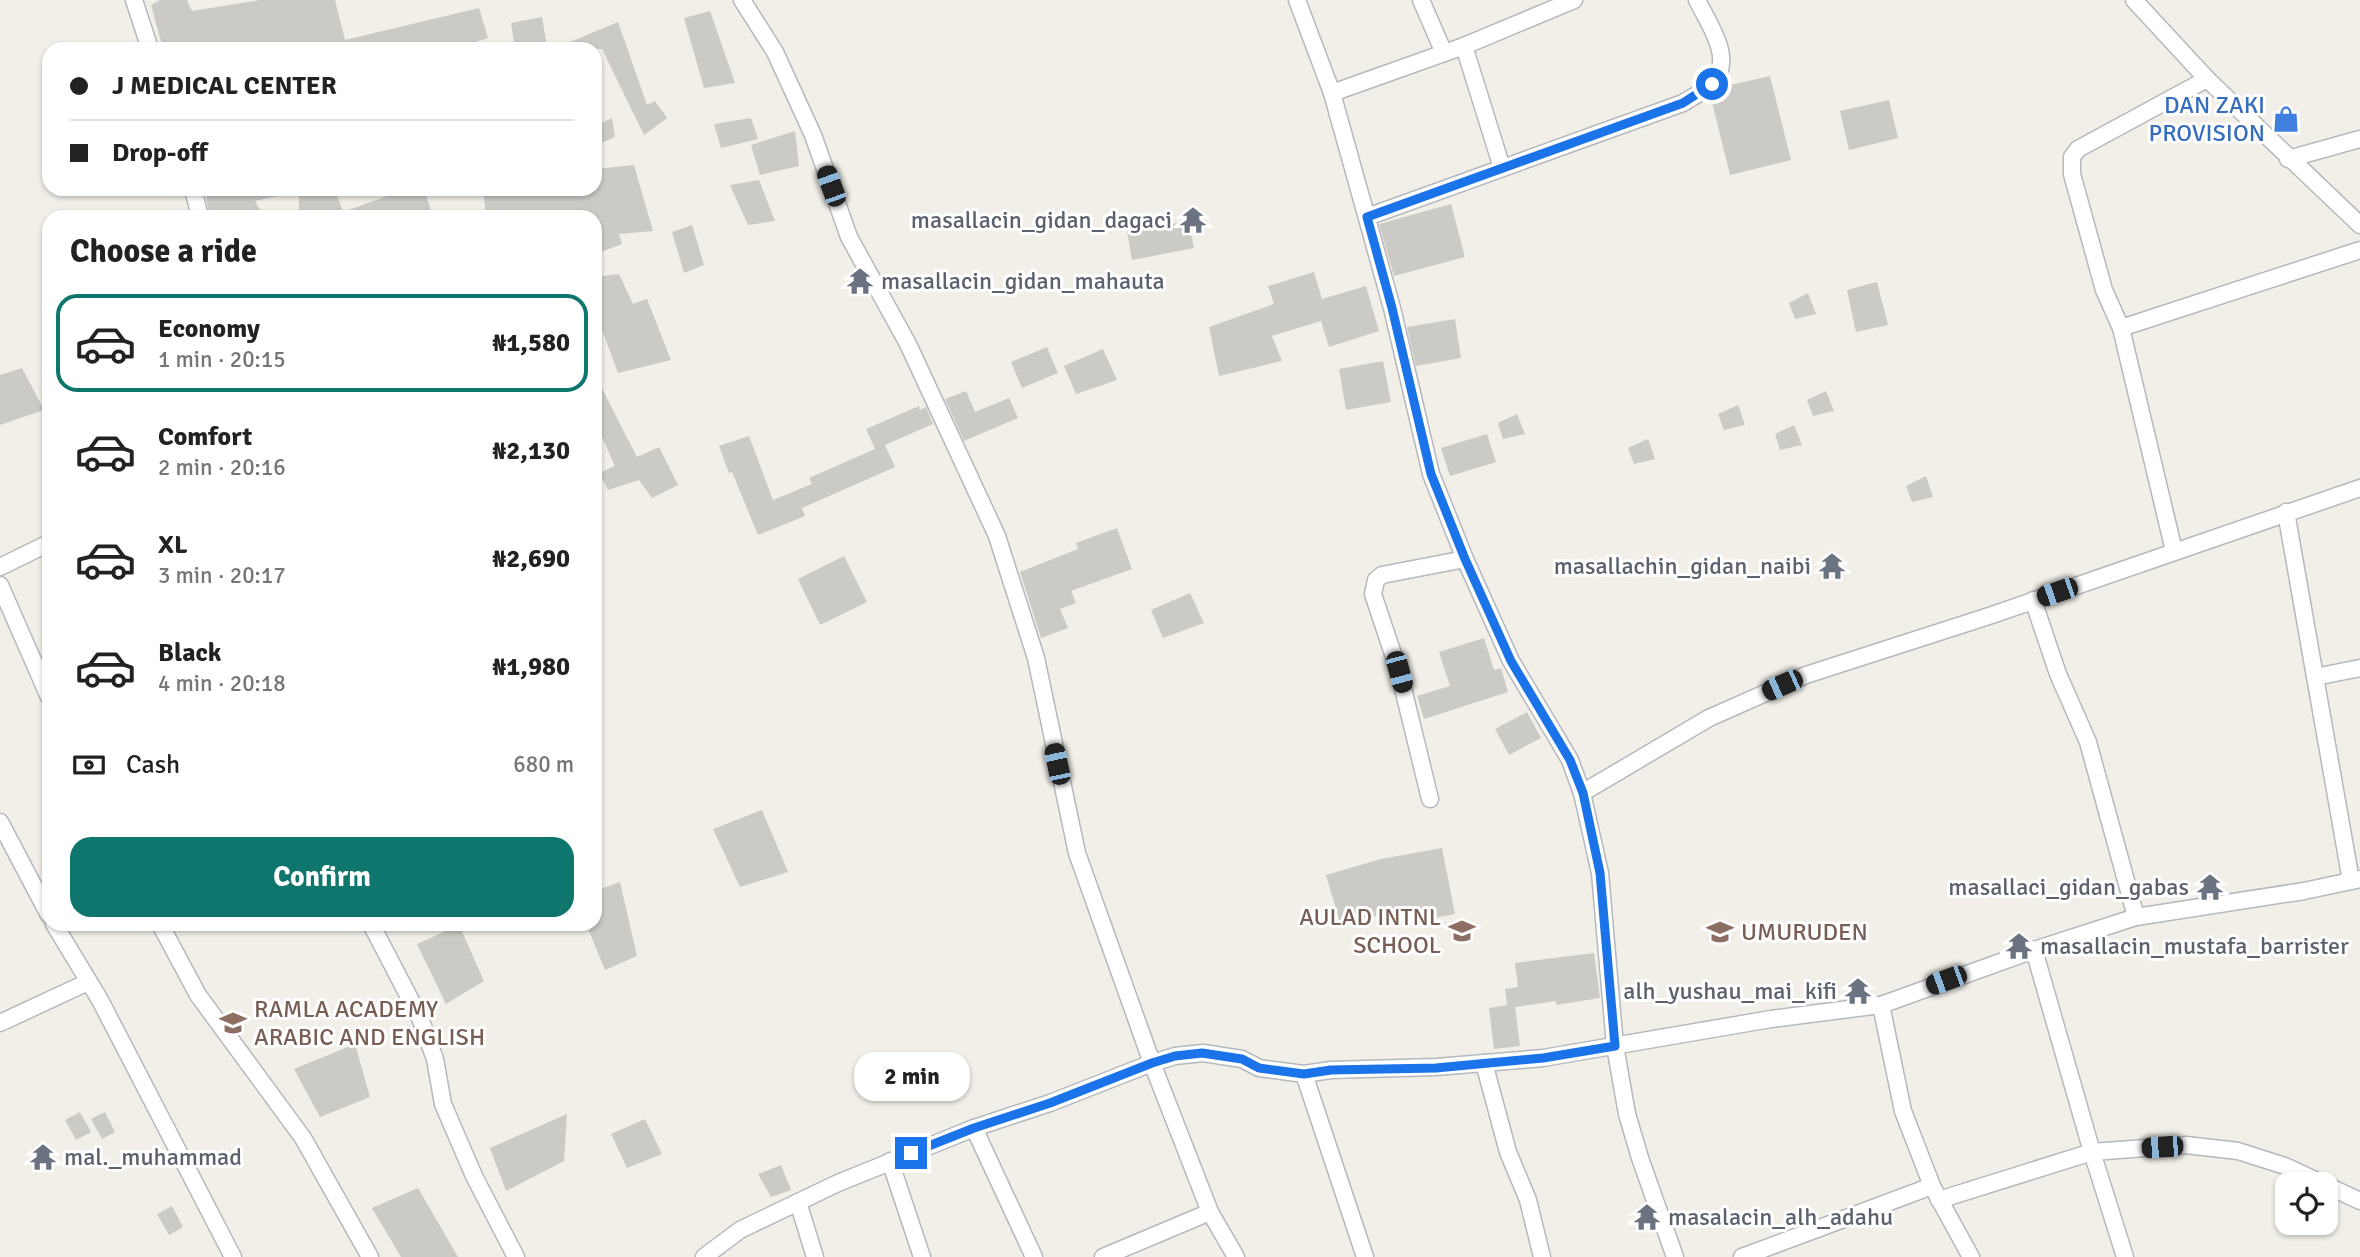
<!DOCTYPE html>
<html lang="en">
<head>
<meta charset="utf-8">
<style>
	:root { --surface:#fff; --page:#f2f2f2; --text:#222; --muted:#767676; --line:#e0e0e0; --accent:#0f766e }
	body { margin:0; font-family:Signika,sans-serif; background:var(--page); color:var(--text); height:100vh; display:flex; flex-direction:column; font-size:26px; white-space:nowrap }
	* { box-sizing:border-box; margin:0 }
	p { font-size:23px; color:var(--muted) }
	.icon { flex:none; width:38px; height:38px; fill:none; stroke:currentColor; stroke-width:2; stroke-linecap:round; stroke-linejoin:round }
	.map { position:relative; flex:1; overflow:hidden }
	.side { position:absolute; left:42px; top:210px; width:560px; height:721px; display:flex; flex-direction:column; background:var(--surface); border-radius:21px; box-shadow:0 2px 5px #0004 }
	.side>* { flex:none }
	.guide { position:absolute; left:42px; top:42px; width:560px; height:154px; border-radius:21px; box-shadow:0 2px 5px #0004; display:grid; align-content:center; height:154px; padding:0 28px; background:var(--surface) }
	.buttons { position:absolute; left:2275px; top:1172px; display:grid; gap:14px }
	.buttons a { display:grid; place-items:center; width:63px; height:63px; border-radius:14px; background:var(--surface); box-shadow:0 2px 5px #0004; font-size:35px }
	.end { position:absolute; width:32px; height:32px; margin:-16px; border:9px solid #1a73e8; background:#fff; box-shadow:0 0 0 4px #fff }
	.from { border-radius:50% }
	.bubble { position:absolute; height:49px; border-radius:21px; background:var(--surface); box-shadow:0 2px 5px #0004; font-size:23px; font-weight:700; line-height:49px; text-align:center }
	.car { position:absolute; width:21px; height:42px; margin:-21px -10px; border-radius:9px; box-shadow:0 0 5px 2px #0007; background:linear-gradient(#222 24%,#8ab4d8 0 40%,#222 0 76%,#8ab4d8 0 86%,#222 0) }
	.guide b { display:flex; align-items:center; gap:24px; height:66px; font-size:26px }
	.guide b+b { border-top:2px solid var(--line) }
	.guide i { width:18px; height:18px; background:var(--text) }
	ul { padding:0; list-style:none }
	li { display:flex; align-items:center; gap:21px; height:98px; margin:0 14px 10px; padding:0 14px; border:4px solid transparent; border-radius:21px }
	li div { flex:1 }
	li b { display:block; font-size:26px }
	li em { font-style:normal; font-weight:700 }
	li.current { border-color:var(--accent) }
	li>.icon { width:63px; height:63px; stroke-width:1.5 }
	h2 { padding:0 28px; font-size:32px; line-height:84px }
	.pay { display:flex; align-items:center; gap:18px; height:77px; padding:0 28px; font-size:26px }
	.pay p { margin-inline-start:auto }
	.cta { display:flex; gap:14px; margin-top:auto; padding:14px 28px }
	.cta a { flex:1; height:80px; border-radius:21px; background:var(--accent); color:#fff; font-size:28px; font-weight:700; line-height:80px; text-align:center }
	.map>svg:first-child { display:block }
</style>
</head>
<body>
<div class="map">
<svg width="2360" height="1257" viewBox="0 0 2360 1257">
	<rect width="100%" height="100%" fill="#f1efe8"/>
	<!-- building -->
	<g fill="#cccac5">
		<path d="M 160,0 L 187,0 L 192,11 L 260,0 L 335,0 L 345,40 L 479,8 L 488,38 L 454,49 L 163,49 L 151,5 Z"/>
		<path d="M 710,11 L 735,83 L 704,88 L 684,18 Z"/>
		<path d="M 542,17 L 547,47 L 515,49 L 511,23 Z"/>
		<path d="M 618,22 L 647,105 L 655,101 L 667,118 L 644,135 L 602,49 L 553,49 Z"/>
		<path d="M 1770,76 L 1791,160 L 1730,175 L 1711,98 L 1722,87 Z"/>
		<path d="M 1889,100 L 1898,138 L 1849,150 L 1840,111 Z"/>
		<path d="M 612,118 L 615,137 L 595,146 L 595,126 Z"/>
		<path d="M 751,118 L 758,139 L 721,148 L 714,124 Z"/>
		<path d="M 795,131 L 799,166 L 760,175 L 751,145 Z"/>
		<path d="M 634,165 L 653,231 L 619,234 L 622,244 L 595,254 L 595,217 L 486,217 L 483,189 L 595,189 L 595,169 Z"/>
		<path d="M 759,180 L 775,221 L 748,225 L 730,185 Z"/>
		<path d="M 227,189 L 281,189 L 281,195 L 255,201 L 264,217 L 210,217 L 206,197 Z"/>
		<path d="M 299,189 L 335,189 L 343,212 L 407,189 L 424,189 L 433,217 L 299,217 Z"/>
		<path d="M 1451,204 L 1465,257 L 1394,276 L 1379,224 Z"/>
		<path d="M 1152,214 L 1155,227 L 1188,221 L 1194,248 L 1132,260 L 1125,219 Z"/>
		<path d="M 692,225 L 704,265 L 684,273 L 672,232 Z"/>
		<path d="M 1314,272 L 1322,299 L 1366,286 L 1379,331 L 1329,347 L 1321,321 L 1272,336 L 1282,361 L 1219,376 L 1209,327 L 1274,304 L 1268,286 Z"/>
		<path d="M 619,274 L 633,304 L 647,299 L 671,360 L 618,373 L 595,311 L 595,277 Z"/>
		<path d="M 1877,282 L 1888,325 L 1856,332 L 1847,290 Z"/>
		<path d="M 1808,293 L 1816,314 L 1795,319 L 1789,303 Z"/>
		<path d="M 1455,319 L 1461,358 L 1416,366 L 1407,327 Z"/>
		<path d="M 1047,347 L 1058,373 L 1022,388 L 1011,362 Z"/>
		<path d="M 1103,349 L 1117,380 L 1076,394 L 1064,366 Z"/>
		<path d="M 1383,361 L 1391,402 L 1346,410 L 1339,369 Z"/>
		<path d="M 22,368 L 44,410 L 0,425 L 0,375 Z"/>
		<path d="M 595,375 L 637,457 L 659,447 L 678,485 L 652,498 L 639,480 L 608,490 L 599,473 L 615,466 L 602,437 L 595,438 Z"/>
		<path d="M 966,391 L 975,412 L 1009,398 L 1018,418 L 964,441 L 945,399 Z"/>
		<path d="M 1826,391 L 1834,411 L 1813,416 L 1807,400 Z"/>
		<path d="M 1738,405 L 1745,425 L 1724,430 L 1718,414 Z"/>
		<path d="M 919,406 L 920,410 L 926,407 L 933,424 L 885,445 L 895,467 L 802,508 L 805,516 L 758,535 L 732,472 L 729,473 L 719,446 L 749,436 L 773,500 L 812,484 L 809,478 L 875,449 L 866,429 Z"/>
		<path d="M 1517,414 L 1525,434 L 1503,439 L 1498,423 Z"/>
		<path d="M 1794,425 L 1802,445 L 1780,450 L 1775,434 Z"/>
		<path d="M 1487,434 L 1496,462 L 1450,476 L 1441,448 Z"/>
		<path d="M 1648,439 L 1655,459 L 1634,464 L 1628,448 Z"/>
		<path d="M 1926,476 L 1933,497 L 1912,502 L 1906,486 Z"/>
		<path d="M 1117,528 L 1132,569 L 1071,591 L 1076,603 L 1060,609 L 1068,628 L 1041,638 L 1020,572 L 1078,549 L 1076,543 Z"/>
		<path d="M 844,556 L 867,602 L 820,625 L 798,579 Z"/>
		<path d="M 1190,593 L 1204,623 L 1163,638 L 1151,610 Z"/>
		<path d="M 1484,638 L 1494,670 L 1501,668 L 1508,692 L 1424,719 L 1417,696 L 1450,686 L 1439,652 Z"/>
		<path d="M 1527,712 L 1541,738 L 1509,755 L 1495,729 Z"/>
		<path d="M 762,810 L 788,872 L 740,887 L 713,829 Z"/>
		<path d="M 1442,848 L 1455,914 L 1423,920 L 1421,910 L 1405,913 L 1404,908 L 1341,926 L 1326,875 L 1381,859 Z"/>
		<path d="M 620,882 L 637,956 L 605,970 L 586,924 L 595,924 L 595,891 Z"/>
		<path d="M 459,925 L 484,981 L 446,1004 L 417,944 Z"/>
		<path d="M 1594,953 L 1600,998 L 1556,1005 L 1556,1001 L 1515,1007 L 1520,1046 L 1494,1049 L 1489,1008 L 1507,1005 L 1505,989 L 1518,987 L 1515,963 Z"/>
		<path d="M 355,1044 L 370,1097 L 320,1117 L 294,1069 Z"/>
		<path d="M 80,1112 L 91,1132 L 76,1140 L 65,1120 Z"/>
		<path d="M 105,1112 L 115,1132 L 102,1139 L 91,1119 Z"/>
		<path d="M 567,1114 L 564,1161 L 506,1191 L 490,1148 Z"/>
		<path d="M 645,1119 L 662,1154 L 627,1168 L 611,1134 Z"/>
		<path d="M 781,1165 L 791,1190 L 771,1197 L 758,1174 Z"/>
		<path d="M 418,1188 L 458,1257 L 401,1257 L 372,1208 Z"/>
		<path d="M 172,1206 L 183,1227 L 169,1235 L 157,1214 Z"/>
	</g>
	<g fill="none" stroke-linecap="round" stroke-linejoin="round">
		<defs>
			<g id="street">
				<path d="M 134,0 L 150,49"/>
				<path d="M 742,0 L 775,52 L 813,135 L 849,237 L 908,344 L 997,536 L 1036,658 L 1077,853 L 1152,1063 L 1210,1212 L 1236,1257"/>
				<path d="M 1297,0 L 1332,93 L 1392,308 L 1431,474 L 1465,559 L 1511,661 L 1570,760 L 1582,793 L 1600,873 L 1615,1046 L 1627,1114 L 1640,1158 L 1675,1257"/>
				<path d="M 1421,0 L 1444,53"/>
				<path d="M 2134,0 L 2207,79 L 2360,225"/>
				<path d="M 1464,46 L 1502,168"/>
				<path d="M 1332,93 L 1464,46 L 1574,0"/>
				<path d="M 2288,159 L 2360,139"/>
				<path d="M 193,189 L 200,217"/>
				<path d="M 1367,217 L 1683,103 C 1692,97 1703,92 1711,85 C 1736,60 1709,25 1697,0"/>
				<path d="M 2121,328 L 2360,250"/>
				<path d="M 2286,512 L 2351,881"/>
				<path d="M 2174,551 L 2121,328 L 2104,290 L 2072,174 L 2072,157 L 2078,149 L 2207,79"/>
				<path d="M 0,567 L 49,543"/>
				<path d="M 0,585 L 49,697"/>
				<path d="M 2033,600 L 2058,674 L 2088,742 L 2136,917"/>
				<path d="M 2315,677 L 2360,668"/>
				<path d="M 1582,793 L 1709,718 L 1806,675 L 1989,616 L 2360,488"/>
				<path d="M 1430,799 L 1399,672 L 1373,594 L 1376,580 L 1382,575 L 1465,559"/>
				<path d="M 0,822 L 49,915"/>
				<path d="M 54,924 L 100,1000 L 233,1257"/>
				<path d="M 160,924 L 198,995 L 303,1138 L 370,1257"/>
				<path d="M 371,924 L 420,1018 L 435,1059 L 443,1104 L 474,1176 L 516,1257"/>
				<path d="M 2034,950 L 2092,1152 L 2125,1257"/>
				<path d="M 1881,1005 L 1903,1111 L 1932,1186 L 1971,1257"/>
				<path d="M 0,1023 L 88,982"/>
				<path d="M 1484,1063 L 1508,1152 L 1528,1200 L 1542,1257"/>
				<path d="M 1304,1074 L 1365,1257"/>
				<path d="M 974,1128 L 1034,1257"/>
				<path d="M 890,1161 L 922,1257"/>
				<path d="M 1939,1200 L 2092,1152 L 2186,1145 L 2238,1151 L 2285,1166 L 2360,1201"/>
				<path d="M 798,1202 L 815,1257"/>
				<path d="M 704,1257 L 740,1230 L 838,1183 L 974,1128 L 1050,1103 L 1152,1063 L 1175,1056 L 1203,1053 L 1242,1059 L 1259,1068 L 1304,1074 L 1331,1070 L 1436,1067 L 1543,1058 L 1771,1019 L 1881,1005 L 2034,950 L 2136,917 L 2304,891 L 2360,879"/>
				<path d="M 1103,1257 L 1210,1212"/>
				<path d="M 1742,1257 L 1932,1186"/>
			</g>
		</defs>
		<!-- street casing -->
		<use href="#street" stroke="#b5b8bc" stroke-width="19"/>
		<!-- street -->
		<use href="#street" stroke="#fff" stroke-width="16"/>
	</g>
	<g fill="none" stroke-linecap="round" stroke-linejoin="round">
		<!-- route -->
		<path stroke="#1a73e8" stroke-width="9" d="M 911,1153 L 974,1128 L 1050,1103 L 1152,1063 L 1175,1056 L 1202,1053 L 1242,1059 L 1259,1068 L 1304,1074 L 1331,1070 L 1436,1068 L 1543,1058 L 1615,1046 L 1600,873 L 1583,793 L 1570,760 L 1511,661 L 1465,559 L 1431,474 L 1392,308 L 1367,217 L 1683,103 L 1712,84"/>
	</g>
	<!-- icons -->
	<defs>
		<symbol id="shop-bare" viewBox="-9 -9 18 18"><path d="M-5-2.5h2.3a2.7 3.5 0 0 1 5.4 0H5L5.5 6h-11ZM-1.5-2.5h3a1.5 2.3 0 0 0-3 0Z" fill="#3f7fe0" stroke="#fff" stroke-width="2.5" paint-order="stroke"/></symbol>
		<symbol id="temple-bare" viewBox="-9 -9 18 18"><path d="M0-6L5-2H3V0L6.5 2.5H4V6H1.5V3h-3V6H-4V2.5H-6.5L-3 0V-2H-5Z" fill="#6b7280" stroke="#fff" stroke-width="2.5" paint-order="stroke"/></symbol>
		<symbol id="school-bare" viewBox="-9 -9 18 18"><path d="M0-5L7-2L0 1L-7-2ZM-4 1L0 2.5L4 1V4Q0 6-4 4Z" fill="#8d6e63" stroke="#fff" stroke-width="2.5" paint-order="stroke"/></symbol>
	</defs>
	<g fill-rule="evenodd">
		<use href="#shop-bare" x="2267" y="100" width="38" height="38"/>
		<use href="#temple-bare" x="1174" y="201" width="38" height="38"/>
		<use href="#temple-bare" x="841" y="262" width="38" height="38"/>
		<use href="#temple-bare" x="1813" y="547" width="38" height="38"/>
		<use href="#temple-bare" x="2191" y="868" width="38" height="38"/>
		<use href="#school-bare" x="1443" y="912" width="38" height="38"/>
		<use href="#school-bare" x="1701" y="913" width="38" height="38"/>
		<use href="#temple-bare" x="2000" y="927" width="38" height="38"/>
		<use href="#temple-bare" x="1839" y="972" width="38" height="38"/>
		<use href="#school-bare" x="214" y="1004" width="38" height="38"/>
		<use href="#temple-bare" x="24" y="1138" width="38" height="38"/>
		<use href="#temple-bare" x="1628" y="1198" width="38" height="38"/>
	</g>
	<g text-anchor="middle" stroke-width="6" stroke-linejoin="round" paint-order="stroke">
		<!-- shop labels -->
		<g font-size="24" fill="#366cbe" stroke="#fff" text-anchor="end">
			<text x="2265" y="113">DAN ZAKI<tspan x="2265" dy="28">PROVISION</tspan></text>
		</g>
		<!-- worship labels -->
		<g font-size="24" fill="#5b616d" stroke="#fff" text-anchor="end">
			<text x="1172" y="228">masallacin_gidan_dagaci</text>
			<text x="881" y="289" text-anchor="start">masallacin_gidan_mahauta</text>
			<text x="1811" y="574">masallachin_gidan_naibi</text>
			<text x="2189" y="895">masallaci_gidan_gabas</text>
			<text x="2040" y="954" text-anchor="start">masallacin_mustafa_barrister</text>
			<text x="1837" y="999">alh_yushau_mai_kifi</text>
			<text x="64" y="1165" text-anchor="start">mal._muhammad</text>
			<text x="1668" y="1225" text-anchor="start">masalacin_alh_adahu</text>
		</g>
		<!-- education labels -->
		<g font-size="24" fill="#785e54" stroke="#fff" text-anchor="start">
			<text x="1441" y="925" text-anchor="end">AULAD INTNL<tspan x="1441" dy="28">SCHOOL</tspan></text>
			<text x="1741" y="940">UMURUDEN</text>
			<text x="254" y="1017">RAMLA ACADEMY<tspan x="254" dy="28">ARABIC AND ENGLISH</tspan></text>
		</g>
	</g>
</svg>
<div class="buttons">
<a><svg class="icon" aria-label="locate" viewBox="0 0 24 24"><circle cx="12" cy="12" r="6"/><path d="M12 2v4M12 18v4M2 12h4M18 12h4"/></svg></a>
</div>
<i class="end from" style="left:1712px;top:84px"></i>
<i class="end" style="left:911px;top:1153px"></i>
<div class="bubble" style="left:854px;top:1052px;width:116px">2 min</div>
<i class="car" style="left:831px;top:186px;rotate:340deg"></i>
<i class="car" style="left:2057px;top:592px;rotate:251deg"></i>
<i class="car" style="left:1399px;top:672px;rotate:165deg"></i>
<i class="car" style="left:1782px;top:685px;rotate:246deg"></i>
<i class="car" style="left:1057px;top:764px;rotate:348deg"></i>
<i class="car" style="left:1946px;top:980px;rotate:250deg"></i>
<i class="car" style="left:2162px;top:1147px;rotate:266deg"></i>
<div class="guide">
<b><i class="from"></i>J MEDICAL CENTER</b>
<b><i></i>Drop-off</b>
</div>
<section class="side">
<h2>Choose a ride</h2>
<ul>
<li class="current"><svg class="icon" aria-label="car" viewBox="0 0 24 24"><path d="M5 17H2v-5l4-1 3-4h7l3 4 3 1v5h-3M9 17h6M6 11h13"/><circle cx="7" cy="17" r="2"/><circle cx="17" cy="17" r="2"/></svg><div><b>Economy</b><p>1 min · 20:15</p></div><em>₦1,580</em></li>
<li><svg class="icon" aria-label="car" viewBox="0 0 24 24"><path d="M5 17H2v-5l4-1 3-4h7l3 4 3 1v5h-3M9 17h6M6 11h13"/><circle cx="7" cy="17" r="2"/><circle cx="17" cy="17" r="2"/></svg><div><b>Comfort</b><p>2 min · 20:16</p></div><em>₦2,130</em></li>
<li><svg class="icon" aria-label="car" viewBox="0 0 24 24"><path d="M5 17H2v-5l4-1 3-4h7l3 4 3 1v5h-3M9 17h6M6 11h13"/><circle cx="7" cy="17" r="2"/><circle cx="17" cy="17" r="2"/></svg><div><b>XL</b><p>3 min · 20:17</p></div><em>₦2,690</em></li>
<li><svg class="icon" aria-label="car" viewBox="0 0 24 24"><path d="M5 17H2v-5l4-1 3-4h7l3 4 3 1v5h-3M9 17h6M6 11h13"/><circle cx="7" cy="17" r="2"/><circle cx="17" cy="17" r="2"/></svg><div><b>Black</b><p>4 min · 20:18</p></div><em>₦1,980</em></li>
</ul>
<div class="pay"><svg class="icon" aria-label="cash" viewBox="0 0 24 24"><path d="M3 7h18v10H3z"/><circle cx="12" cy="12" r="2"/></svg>Cash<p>680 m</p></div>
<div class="cta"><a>Confirm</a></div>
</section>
</div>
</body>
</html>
